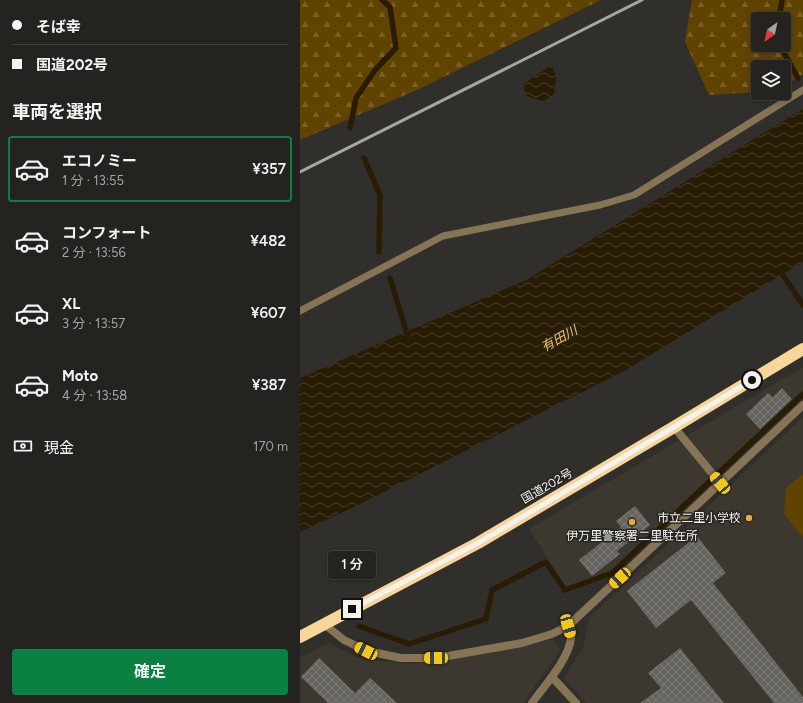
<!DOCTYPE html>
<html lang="ja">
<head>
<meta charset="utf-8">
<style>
	:root { --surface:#252320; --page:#2d2b29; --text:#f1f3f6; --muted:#a3a4a5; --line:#42403e; --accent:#0b8043 }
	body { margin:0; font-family:Figtree,"Noto Sans JP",sans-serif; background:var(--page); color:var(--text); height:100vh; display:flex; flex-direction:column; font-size:15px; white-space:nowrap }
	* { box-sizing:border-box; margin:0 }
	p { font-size:13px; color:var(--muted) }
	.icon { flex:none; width:22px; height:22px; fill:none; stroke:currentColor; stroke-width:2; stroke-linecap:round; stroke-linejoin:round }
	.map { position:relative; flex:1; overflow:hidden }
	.sheet { display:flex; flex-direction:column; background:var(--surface); width:300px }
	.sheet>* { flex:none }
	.banner { display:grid; align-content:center; height:88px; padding:0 12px; background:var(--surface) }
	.needle { width:26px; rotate:213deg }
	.tools { position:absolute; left:451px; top:12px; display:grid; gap:8px }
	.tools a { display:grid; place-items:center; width:40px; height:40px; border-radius:4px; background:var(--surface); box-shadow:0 2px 6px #0003,0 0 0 1px var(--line); font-size:20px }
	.end { position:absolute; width:18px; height:18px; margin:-9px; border:5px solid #f3f2ef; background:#111; box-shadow:0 0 0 2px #111 }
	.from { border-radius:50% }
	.bubble { position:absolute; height:28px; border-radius:4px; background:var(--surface); box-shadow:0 2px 6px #0003,0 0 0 1px var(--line); font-size:13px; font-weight:600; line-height:28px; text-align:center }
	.car { position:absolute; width:12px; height:24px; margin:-12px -6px; border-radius:5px; box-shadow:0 0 3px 1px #0007; background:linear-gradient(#f5c518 24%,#345 0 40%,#f5c518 0 76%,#345 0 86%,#f5c518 0) }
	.banner b { display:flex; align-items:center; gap:14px; height:38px; font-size:15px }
	.banner b+b { border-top:1px solid var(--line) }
	.banner i { width:10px; height:10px; background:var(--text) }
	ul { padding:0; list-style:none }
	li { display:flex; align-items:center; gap:12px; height:66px; margin:0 8px 6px; padding:0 4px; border:2px solid transparent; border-radius:4px }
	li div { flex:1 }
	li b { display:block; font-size:15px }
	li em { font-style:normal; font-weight:600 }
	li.selected { border-color:var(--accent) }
	li>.icon { width:36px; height:36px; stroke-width:1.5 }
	h2 { padding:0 12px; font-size:18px; line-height:48px }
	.pay { display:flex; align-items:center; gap:10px; height:44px; padding:0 12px; font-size:15px }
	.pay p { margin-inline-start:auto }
	.button { display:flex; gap:8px; margin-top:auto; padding:8px 12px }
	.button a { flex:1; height:46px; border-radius:4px; background:var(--accent); color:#fff; font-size:16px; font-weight:600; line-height:46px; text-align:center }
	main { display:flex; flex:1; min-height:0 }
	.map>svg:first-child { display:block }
</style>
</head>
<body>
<main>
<section class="sheet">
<div class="banner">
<b><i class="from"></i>そば幸</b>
<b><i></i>国道202号</b>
</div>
<h2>車両を選択</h2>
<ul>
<li class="selected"><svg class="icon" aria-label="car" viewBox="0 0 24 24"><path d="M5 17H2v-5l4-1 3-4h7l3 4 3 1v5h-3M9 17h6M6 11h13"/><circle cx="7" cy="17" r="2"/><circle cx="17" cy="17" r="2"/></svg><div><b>エコノミー</b><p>1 分 · 13:55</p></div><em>¥357</em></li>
<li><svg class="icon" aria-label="car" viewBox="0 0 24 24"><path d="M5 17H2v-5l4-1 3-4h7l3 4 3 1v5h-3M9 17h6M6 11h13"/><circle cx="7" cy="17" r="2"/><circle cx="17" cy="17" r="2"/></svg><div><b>コンフォート</b><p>2 分 · 13:56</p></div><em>¥482</em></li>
<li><svg class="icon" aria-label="car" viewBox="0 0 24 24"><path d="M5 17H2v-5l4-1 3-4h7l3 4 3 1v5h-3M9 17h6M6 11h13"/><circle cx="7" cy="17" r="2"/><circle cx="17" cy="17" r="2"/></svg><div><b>XL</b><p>3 分 · 13:57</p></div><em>¥607</em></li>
<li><svg class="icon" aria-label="car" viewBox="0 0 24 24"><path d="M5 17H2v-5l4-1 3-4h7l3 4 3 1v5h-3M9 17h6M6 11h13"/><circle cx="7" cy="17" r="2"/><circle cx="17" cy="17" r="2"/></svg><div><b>Moto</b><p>4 分 · 13:58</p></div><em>¥387</em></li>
</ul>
<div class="pay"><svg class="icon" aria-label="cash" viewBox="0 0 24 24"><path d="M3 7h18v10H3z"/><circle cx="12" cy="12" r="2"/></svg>現金<p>170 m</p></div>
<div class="button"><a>確定</a></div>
</section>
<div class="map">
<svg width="503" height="703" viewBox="0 0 503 703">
	<defs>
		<pattern id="forest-firs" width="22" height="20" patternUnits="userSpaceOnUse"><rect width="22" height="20" fill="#614300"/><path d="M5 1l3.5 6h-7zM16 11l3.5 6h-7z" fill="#785f26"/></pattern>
		<pattern id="water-waves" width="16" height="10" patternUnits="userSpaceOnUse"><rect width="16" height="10" fill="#291c04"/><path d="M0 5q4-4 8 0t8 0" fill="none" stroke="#483d29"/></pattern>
		<pattern id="building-cross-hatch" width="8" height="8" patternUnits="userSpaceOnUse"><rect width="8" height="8" fill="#666460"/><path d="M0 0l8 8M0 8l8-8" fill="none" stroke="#7c7b77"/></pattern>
	</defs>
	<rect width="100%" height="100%" fill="#312f2b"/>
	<!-- built -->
	<g fill="#3d382f">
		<path d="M 503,367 L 503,398 L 313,575 L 268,591 L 229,529 Z"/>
		<path d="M 503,417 L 503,703 L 286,703 L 264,678 L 283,648 L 289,618 Z"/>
		<path d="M 253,639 L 260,650 L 223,703 L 0,703 L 0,658 L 28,643 L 61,659 L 113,664 Z"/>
	</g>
	<!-- forest -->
	<g fill="url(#forest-firs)" fill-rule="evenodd">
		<path d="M 0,0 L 301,0 L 119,89 L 0,140 Z"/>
		<path d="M 392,0 L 503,0 L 503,74 L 484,86 L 484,67 L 458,67 L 458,92 L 409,95 L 385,42 ZM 458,19 L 484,19 L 484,45 L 458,45 Z"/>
	</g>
	<!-- pitch -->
	<path fill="#614300" d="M 503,474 L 503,537 L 484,514 L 486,488 Z"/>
	<!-- water -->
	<g fill="url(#water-waves)">
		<path d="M 252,65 L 256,77 L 254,94 L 244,101 L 226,96 L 223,84 Z"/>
		<path d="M 503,109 L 503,262 L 326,370 L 54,507 L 0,532 L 0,378 L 228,279 Z"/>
	</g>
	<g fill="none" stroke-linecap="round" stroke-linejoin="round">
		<!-- stream -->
		<g stroke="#291c04" stroke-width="5.5">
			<path d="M 479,19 L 482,0"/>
			<path d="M 482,45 L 483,51 L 498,78"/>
			<path d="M 50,128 L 56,98 L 75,70 L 96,48 L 90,7 L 82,0"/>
			<path d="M 64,158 L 80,195 L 79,252"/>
			<path d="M 479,269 L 503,305"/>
			<path d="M 90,278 L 108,337"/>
			<path d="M 59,626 L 109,644 L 186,619 L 192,590 L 246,562 L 265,590 L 312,573 L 503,394"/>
		</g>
	</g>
	<!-- building -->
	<g fill="url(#building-cross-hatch)">
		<path d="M 482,388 L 492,399 L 460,429 L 446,414 L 468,393 L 473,397 Z"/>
		<path d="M 335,506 L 350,525 L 317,551 L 320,554 L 292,576 L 279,560 L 321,527 L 316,521 Z"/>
		<path d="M 397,536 L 426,573 L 413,583 L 503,697 L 503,703 L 474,703 L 391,600 L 356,628 L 327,591 Z"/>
		<path d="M 380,648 L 424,703 L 340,703 L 361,688 L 348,673 Z"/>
		<path d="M 19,658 L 55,693 L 70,678 L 97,703 L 28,703 L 1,677 Z"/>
	</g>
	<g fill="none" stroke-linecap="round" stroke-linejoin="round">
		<!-- lane -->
		<path stroke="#867456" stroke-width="7" d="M 0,311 L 143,236 L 300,205 L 334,195 L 503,90"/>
		<!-- street -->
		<g stroke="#867456" stroke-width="8">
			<path d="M 374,427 L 420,483"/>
			<path d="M 24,624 L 44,640 L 67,651 L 101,658 L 137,658 L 222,643 L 252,634 L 268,626"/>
			<path d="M 252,677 L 276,703"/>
			<path d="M 232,703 C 244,686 269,659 271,638 C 271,634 269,629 268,626 L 330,568 L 503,405"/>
		</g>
		<!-- highway -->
		<path stroke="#f8d599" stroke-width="12" d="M 0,637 L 178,543 L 374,427 L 503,349"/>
		<!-- rail -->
		<path stroke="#a7a5a2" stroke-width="3" d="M 0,172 L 211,66 L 342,0"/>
	</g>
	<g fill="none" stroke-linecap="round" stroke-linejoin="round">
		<!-- route -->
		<path stroke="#f3f2ef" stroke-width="5" d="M 52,609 L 178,543 L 374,427 L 452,380"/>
	</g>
	<!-- markers -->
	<g fill="#e7ac36" stroke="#272522" stroke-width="1.5">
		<circle cx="449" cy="518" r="4"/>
		<circle cx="332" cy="522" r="4"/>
	</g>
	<g text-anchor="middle" stroke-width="3" stroke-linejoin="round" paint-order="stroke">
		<!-- street labels -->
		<g font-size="12" fill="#f3f2ef" stroke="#272522">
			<text transform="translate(247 486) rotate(-30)" y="4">国道202号</text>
		</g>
		<!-- poi labels -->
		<g font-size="12" fill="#f3f2ef" stroke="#272522" text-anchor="end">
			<text x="441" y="522">市立二里小学校</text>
			<text x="332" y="540" text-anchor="middle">伊万里警察署二里駐在所</text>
		</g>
		<!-- water labels -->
		<g font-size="13" font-style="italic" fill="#f9c056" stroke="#272522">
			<text transform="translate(259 338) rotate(-29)" y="5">有田川</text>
		</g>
	</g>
</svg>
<div class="tools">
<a><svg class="needle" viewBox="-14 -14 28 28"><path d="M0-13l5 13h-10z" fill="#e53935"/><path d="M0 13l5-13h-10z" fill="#a3a4a5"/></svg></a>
<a><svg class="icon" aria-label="layers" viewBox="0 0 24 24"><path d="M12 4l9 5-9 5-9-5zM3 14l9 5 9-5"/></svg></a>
</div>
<i class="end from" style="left:452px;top:380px"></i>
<i class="end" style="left:52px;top:609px"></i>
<div class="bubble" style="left:28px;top:551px;width:48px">1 分</div>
<i class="car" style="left:420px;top:483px;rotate:320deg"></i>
<i class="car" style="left:320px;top:578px;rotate:228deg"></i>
<i class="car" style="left:268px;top:626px;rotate:164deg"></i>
<i class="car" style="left:66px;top:651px;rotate:297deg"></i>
<i class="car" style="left:136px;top:658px;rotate:270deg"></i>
</div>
</main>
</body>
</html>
